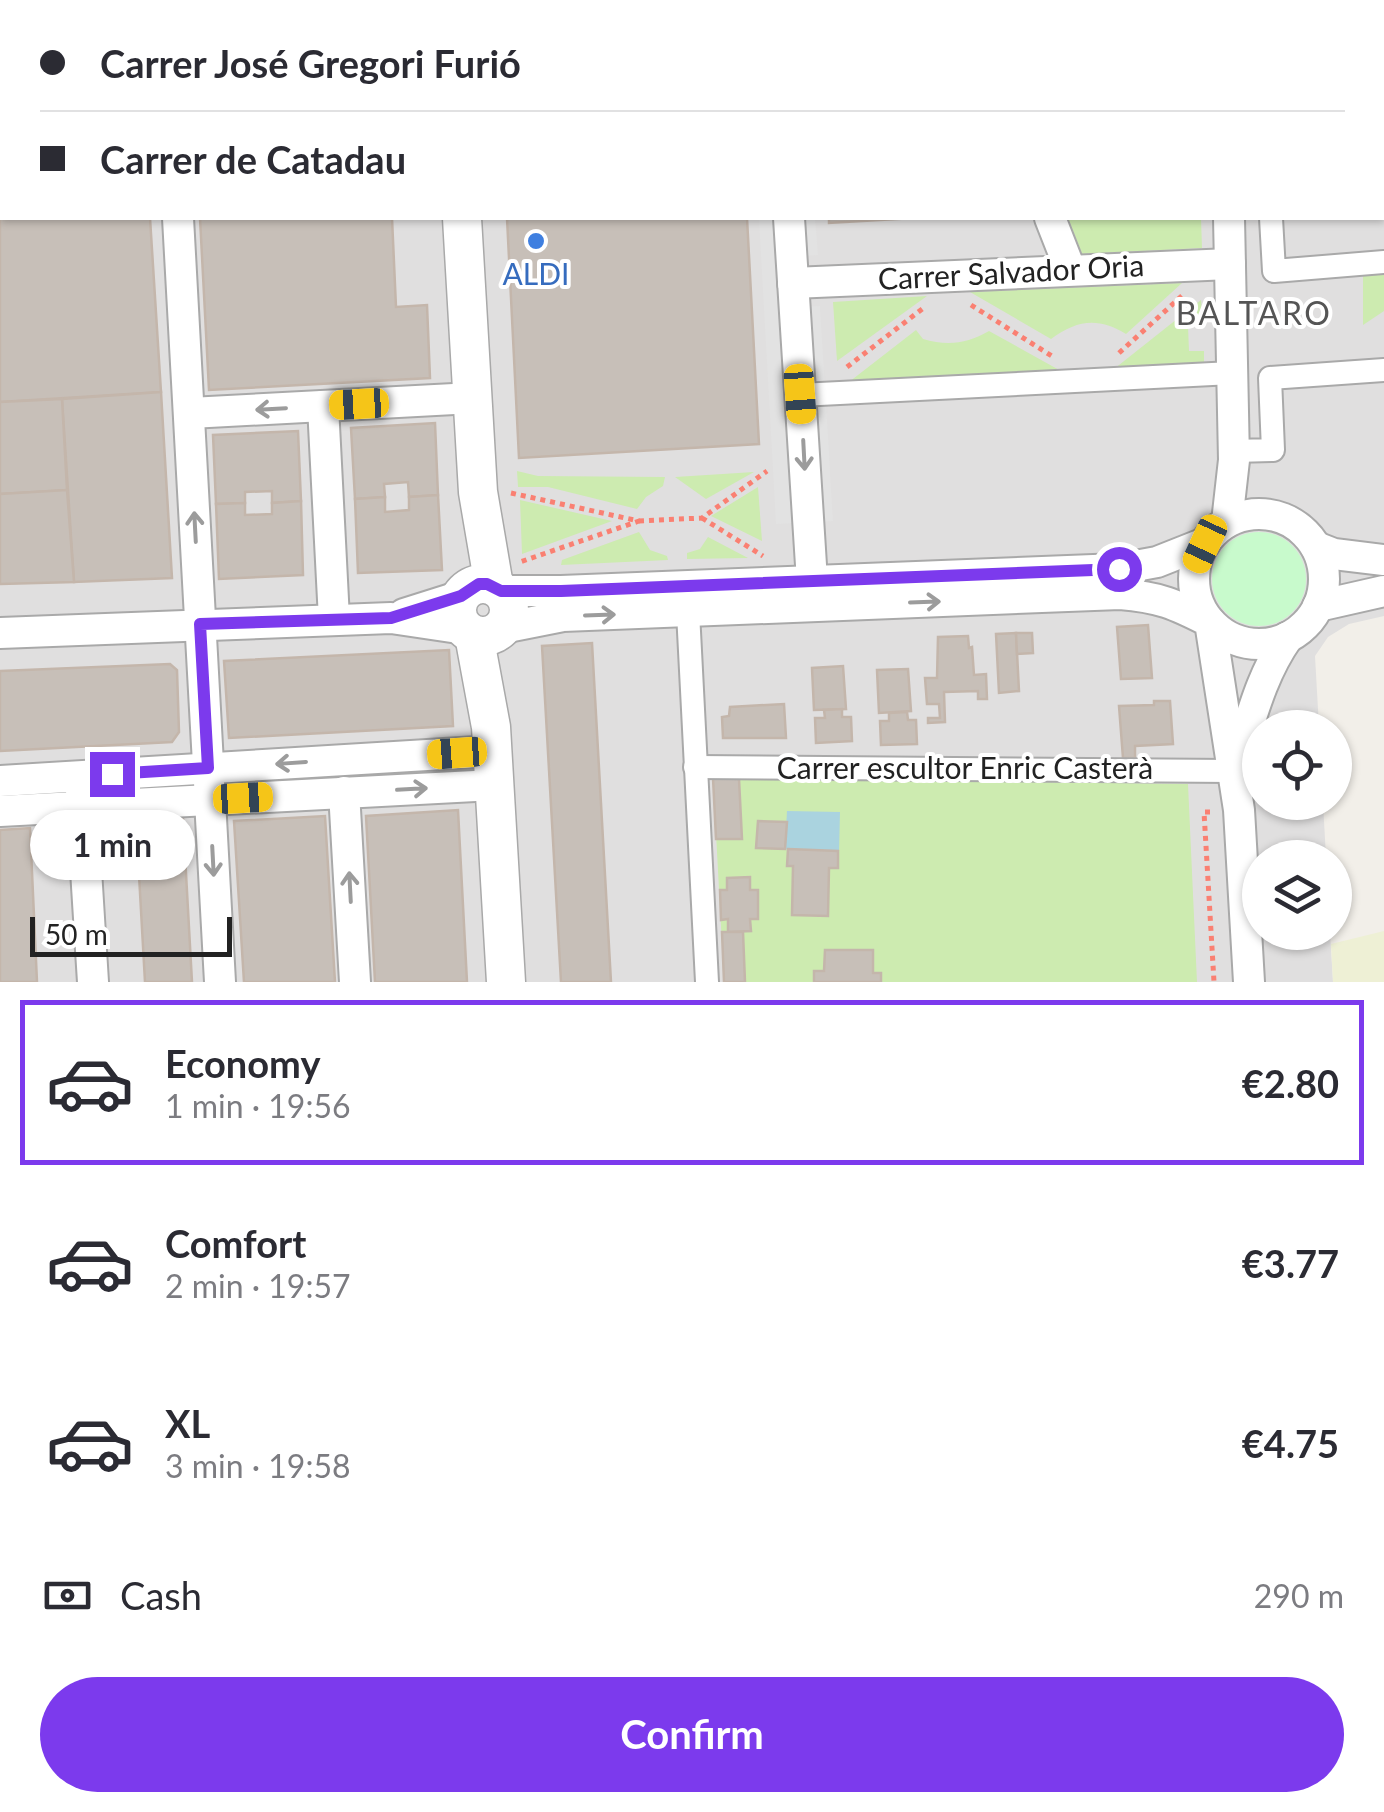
<!DOCTYPE html>
<html lang="en">
<head>
<meta charset="utf-8">
<style>
	:root { --surface:#fff; --page:#f2f2f3; --text:#2b2b33; --muted:#7c7c81; --line:#e1e1e2; --accent:#7c3aed }
	body { margin:0; font-family:Lato,sans-serif; background:var(--page); color:var(--text); height:100vh; display:flex; flex-direction:column; font-size:38px; white-space:nowrap }
	* { box-sizing:border-box; margin:0 }
	p { font-size:32px; color:var(--muted) }
	.icon { flex:none; width:55px; height:55px; fill:none; stroke:currentColor; stroke-width:2; stroke-linecap:round; stroke-linejoin:round }
	.map { position:relative; height:982px; overflow:hidden }
	.side { display:flex; flex-direction:column; background:var(--surface); flex:1 }
	.side>* { flex:none }
	.banner { position:absolute; left:0px; top:0px; width:1385px; height:220px; box-shadow:0 2px 8px #0004; display:grid; align-content:center; height:220px; padding:0 40px; background:var(--surface) }
	.fabs { position:absolute; left:1242px; top:710px; display:grid; gap:20px }
	.fabs a { display:grid; place-items:center; width:110px; height:110px; border-radius:50%; background:var(--surface); box-shadow:0 2px 8px #0004; font-size:50px }
	.scale { position:absolute; left:30px; bottom:25px; width:202px; box-sizing:border-box; padding-left:10px; border:5px solid #222; border-top:0; font-size:28px; line-height:35px; white-space:nowrap; color:#222; -webkit-text-stroke:8px #fff; paint-order:stroke }
	.end { position:absolute; width:45px; height:45px; margin:-22px; border:12px solid #7c3aed; background:#fff; box-shadow:0 0 0 5px #fff }
	.from { border-radius:50% }
	.bubble { position:absolute; height:70px; border-radius:35px; background:var(--surface); box-shadow:0 2px 8px #0004; font-size:32px; font-weight:700; line-height:70px; text-align:center }
	.car { position:absolute; width:30px; height:60px; margin:-30px -15px; border-radius:12px; box-shadow:0 0 8px 2px #0007; background:linear-gradient(#f5c518 24%,#345 0 40%,#f5c518 0 76%,#345 0 86%,#f5c518 0) }
	.banner b { display:flex; align-items:center; gap:35px; height:95px; font-size:38px }
	.banner b+b { border-top:2px solid var(--line) }
	.banner i { width:25px; height:25px; background:var(--text) }
	ul { padding:18px 0 0; list-style:none }
	li { display:flex; align-items:center; gap:30px; height:165px; margin:0 20px 15px; padding:0 20px; border:5px solid transparent; border-radius:0px }
	li div { flex:1 }
	li b { display:block; font-size:38px }
	li em { font-style:normal; font-weight:700 }
	li.active { border-color:var(--accent) }
	li>.icon { width:90px; height:90px; stroke-width:1.5 }
	.pay { display:flex; align-items:center; gap:25px; height:110px; padding:0 40px; font-size:38px }
	.pay p { margin-inline-start:auto }
	.action { display:flex; gap:20px; margin-top:auto; padding:20px 40px }
	.action a { flex:1; height:115px; border-radius:60px; background:var(--accent); color:#fff; font-size:40px; font-weight:700; line-height:115px; text-align:center }
	.map>svg:first-child { display:block }
</style>
</head>
<body>
<div class="map">
<svg width="1384" height="982" viewBox="0 0 1384 982">
	<rect width="100%" height="100%" fill="#f2efe9"/>
	<!-- residential -->
	<path fill="#e0dfdf" fill-rule="evenodd" d="M 0,0 L 1384,1 L 1384,616 L 1349,624 L 1328,637 L 1315,656 L 1319,727 L 1260,728 L 1260,802 L 1323,803 L 1326,857 L 1260,858 L 1260,932 L 1330,933 L 1333,982 L 0,982 ZM 2,2 L 1382,2 L 1382,218 L 2,218 Z"/>
	<!-- farmland -->
	<path fill="#eef0d5" d="M 1384,931 L 1384,982 L 1333,982 L 1331,944 Z"/>
	<!-- grass -->
	<g fill="#cdebb0">
		<path d="M 1068,218 L 1201,218 L 1202,248 L 1082,254 Z"/>
		<path d="M 1384,273 L 1384,311 L 1363,325 L 1363,275 Z"/>
		<path d="M 1182,283 L 1126,334 C 1098,317 1077,320 1051,339 L 970,292 Z"/>
		<path d="M 927,296 L 837,361 L 833,302 Z"/>
		<path d="M 1201,300 L 1203,325 L 1188,326 L 1189,351 L 1204,351 L 1204,368 L 1114,369 Z"/>
		<path d="M 916,330 L 923,339 C 947,346 967,344 989,331 L 1061,371 L 849,382 Z"/>
		<path d="M 517,471 L 538,476 L 665,477 L 663,486 L 646,497 L 637,509 L 548,487 L 518,487 Z"/>
		<path d="M 754,472 L 706,499 L 675,477 Z"/>
		<path d="M 758,487 L 762,541 L 711,516 Z"/>
		<path d="M 520,500 L 612,521 L 522,554 Z"/>
		<path d="M 639,532 L 650,550 L 667,556 L 668,560 L 561,565 L 562,560 Z"/>
		<path d="M 708,537 L 748,558 L 687,559 L 687,553 L 700,549 Z"/>
		<path d="M 713,778 L 1188,784 L 1197,982 L 724,982 Z"/>
	</g>
	<!-- park -->
	<circle fill="#c8facc" cx="1259" cy="579" r="47"/>
	<!-- parking -->
	<path fill="#e2e2e2" d="M 759,218 L 815,218 L 818,255 L 792,257 L 795,307 L 820,306 L 833,521 L 776,524 Z"/>
	<!-- plaza -->
	<path fill="#dddde8" d="M 490,0 L 951,0 L 952,2 L 490,2 Z"/>
	<!-- water -->
	<path fill="#aad3df" d="M 787,811 L 840,812 L 839,852 L 785,849 Z"/>
	<!-- building -->
	<g fill="#c7bfb8" stroke="#c4b6ab" stroke-width="2.5">
		<path d="M 0,0 L 84,0 L 84,2 L 2,2 L 0,84 Z"/>
		<path d="M 0,141 L 2,141 L 2,218 L 150,218 L 161,392 L 0,402 Z"/>
		<path d="M 200,218 L 392,218 L 396,307 L 427,305 L 430,378 L 209,390 Z"/>
		<path d="M 507,218 L 747,218 L 759,444 L 519,458 Z"/>
		<path d="M 829,218 L 915,218 L 829,223 Z"/>
		<path d="M 161,392 L 172,578 L 74,582 L 62,399 Z"/>
		<path d="M 62,399 L 67,490 L 0,494 L 0,402 Z"/>
		<path d="M 435,423 L 438,495 L 409,497 L 408,482 L 384,484 L 385,497 L 355,499 L 351,428 Z"/>
		<path d="M 298,431 L 301,501 L 272,503 L 272,491 L 245,492 L 245,503 L 216,504 L 213,435 Z"/>
		<path d="M 67,490 L 74,582 L 0,584 L 0,494 Z"/>
		<path d="M 438,495 L 442,570 L 358,573 L 355,499 L 385,497 L 385,512 L 409,510 L 409,497 Z"/>
		<path d="M 301,501 L 303,575 L 219,579 L 216,504 L 245,503 L 245,515 L 272,514 L 272,503 Z"/>
		<path d="M 1148,625 L 1152,678 L 1121,679 L 1117,627 Z"/>
		<path d="M 1016,633 L 1019,691 L 999,693 L 996,634 Z"/>
		<path d="M 1016,633 L 1032,633 L 1033,653 L 1017,654 Z"/>
		<path d="M 968,636 L 969,648 L 972,647 L 974,675 L 986,674 L 987,699 L 978,699 L 978,691 L 944,692 L 945,722 L 928,723 L 928,718 L 940,718 L 939,704 L 927,704 L 925,678 L 937,678 L 938,637 Z"/>
		<path d="M 592,643 L 611,982 L 561,982 L 542,646 Z"/>
		<path d="M 449,650 L 453,726 L 229,738 L 224,661 Z"/>
		<path d="M 170,664 L 177,670 L 179,732 L 172,742 L 0,751 L 0,671 Z"/>
		<path d="M 843,666 L 846,709 L 814,710 L 812,668 Z"/>
		<path d="M 908,669 L 911,711 L 879,713 L 877,670 Z"/>
		<path d="M 1154,701 L 1170,701 L 1173,744 L 1135,746 L 1135,758 L 1123,758 L 1119,706 L 1154,705 Z"/>
		<path d="M 784,704 L 786,738 L 723,738 L 722,717 L 729,716 L 730,707 Z"/>
		<path d="M 842,709 L 842,717 L 851,717 L 852,741 L 816,743 L 815,718 L 825,718 L 824,710 Z"/>
		<path d="M 907,712 L 908,720 L 916,720 L 917,744 L 881,745 L 880,721 L 889,721 L 889,713 Z"/>
		<path d="M 713,778 L 739,779 L 742,839 L 716,839 Z"/>
		<path d="M 458,810 L 467,982 L 375,982 L 366,816 Z"/>
		<path d="M 325,816 L 335,982 L 244,982 L 234,821 Z"/>
		<path d="M 183,819 L 192,982 L 145,982 L 136,821 Z"/>
		<path d="M 758,821 L 787,822 L 785,849 L 756,848 Z"/>
		<path d="M 30,828 L 37,982 L 0,982 L 0,830 Z"/>
		<path d="M 788,849 L 838,851 L 838,868 L 829,868 L 828,916 L 792,915 L 793,866 L 787,866 Z"/>
		<path d="M 750,877 L 750,890 L 758,890 L 758,919 L 750,919 L 751,931 L 728,932 L 728,919 L 721,920 L 720,890 L 727,890 L 727,878 Z"/>
		<path d="M 722,932 L 743,932 L 745,982 L 724,982 Z"/>
		<path d="M 825,950 L 873,950 L 873,973 L 881,973 L 881,982 L 814,982 L 814,971 L 824,971 Z"/>
	</g>
	<g fill="none" stroke-linecap="round" stroke-linejoin="round">
		<defs>
			<g id="pedestrian">
				<path d="M 1271,218 L 1274,271 L 1384,262"/>
				<path d="M 800,395 L 1232,373"/>
				<path d="M 1234,451 L 1273,450 L 1270,378 L 1384,370"/>
				<path d="M 688,612 L 707,982"/>
				<path d="M 695,767 L 1234,771"/>
			</g>
			<g id="minor">
				<path d="M 164,0 L 164,2"/>
				<path d="M 1292,2 L 1292,0"/>
				<path d="M 1382,35 L 1384,35"/>
				<path d="M 0,112 L 2,112"/>
				<path d="M 178,218 L 220,982"/>
				<path d="M 789,218 L 812,581"/>
				<path d="M 1050,218 L 1070,269"/>
				<path d="M 793,283 L 1230,264"/>
				<path d="M 323,406 L 334,619"/>
				<path d="M 190,413 L 473,398"/>
				<circle cx="1259" cy="579" r="65"/>
				<path d="M 1227,522 L 1234,460 L 1229,218"/>
				<path d="M 1316,547 L 1334,554 L 1384,560"/>
				<path d="M 501,591 L 561,591 L 1119,569 L 1157,562 L 1205,543"/>
				<path d="M 1318,606 L 1384,591"/>
				<path d="M 404,614 L 461,596"/>
				<path d="M 503,628 L 563,616 L 1120,594 C 1159,597 1175,604 1210,622 L 1239,810 L 1249,982"/>
				<path d="M 0,633 L 391,618 L 465,629"/>
				<path d="M 1234,771 C 1250,724 1259,678 1288,637"/>
				<path d="M 0,781 L 493,751"/>
				<path d="M 81,790 L 93,982"/>
				<path d="M 344,792 L 355,982"/>
				<path d="M 0,811 L 494,785"/>
			</g>
			<g id="tertiary">
				<path d="M 451,0 L 451,2"/>
				<path d="M 462,218 L 478,492 L 494,586"/>
				<circle cx="483" cy="610" r="26"/>
				<path d="M 474,635 L 491,727 L 506,982"/>
			</g>
		</defs>
		<!-- pedestrian casing -->
		<use href="#pedestrian" stroke="#a9a9a9" stroke-width="26"/>
		<!-- minor casing -->
		<use href="#minor" stroke="#a9a9a9" stroke-width="34"/>
		<!-- tertiary casing -->
		<use href="#tertiary" stroke="#a9a9a9" stroke-width="41"/>
		<!-- path -->
		<g stroke="#fa8072" stroke-width="5" stroke-dasharray="5 5" stroke-linecap="butt">
			<path d="M 971,305 L 1055,358"/>
			<path d="M 1119,353 L 1185,293"/>
			<path d="M 847,367 L 926,306"/>
			<path d="M 511,493 L 639,521 L 520,562"/>
			<path d="M 702,518 L 763,556"/>
			<path d="M 639,521 L 702,518 L 767,471"/>
			<path d="M 1266,808 L 1276,808 L 1276,802"/>
			<path d="M 1210,812 L 1204,812 L 1214,982"/>
		</g>
		<!-- pedestrian -->
		<use href="#pedestrian" stroke="#fff" stroke-width="22"/>
		<!-- minor -->
		<use href="#minor" stroke="#fff" stroke-width="30"/>
		<!-- tertiary -->
		<use href="#tertiary" stroke="#fff" stroke-width="38"/>
	</g>
	<!-- one-way arrows -->
	<defs><path id="oneway-shaft" d="M-6 0H5M1.5-3L5.5 0L1.5 3" fill="none" stroke-width="1.6" stroke-linecap="round" stroke-linejoin="round" transform="scale(2.5)"/></defs>
	<g stroke="#9c9c9c">
		<use href="#oneway-shaft" transform="translate(271 409) rotate(177)"/>
		<use href="#oneway-shaft" transform="translate(804 455) rotate(87)"/>
		<use href="#oneway-shaft" transform="translate(195 527) rotate(-93)"/>
		<use href="#oneway-shaft" transform="translate(925 602) rotate(-2)"/>
		<use href="#oneway-shaft" transform="translate(600 615) rotate(-2)"/>
		<use href="#oneway-shaft" transform="translate(291 763) rotate(176)"/>
		<use href="#oneway-shaft" transform="translate(412 789) rotate(-3)"/>
		<use href="#oneway-shaft" transform="translate(213 861) rotate(87)"/>
		<use href="#oneway-shaft" transform="translate(350 887) rotate(-93)"/>
	</g>
	<g fill="none" stroke-linecap="round" stroke-linejoin="round">
		<!-- route -->
		<path stroke="#7c3aed" stroke-width="12" d="M 112,774 L 208,768 L 200,624 L 391,618 L 461,596 L 479,584 L 487,584 L 501,591 L 561,591 L 1119,569"/>
	</g>
	<!-- markers -->
	<circle fill="#3f7fe0" stroke="#fff" stroke-width="4" cx="536" cy="241" r="10"/>
	<g text-anchor="middle" stroke-width="8" stroke-linejoin="round" paint-order="stroke">
		<!-- street labels -->
		<g font-size="30" fill="#222" stroke="#fff">
			<text transform="translate(1011 273) rotate(-3)" y="10">Carrer Salvador Oria</text>
			<text x="965" y="779">Carrer escultor Enric Casterà</text>
		</g>
		<!-- shop labels -->
		<g font-size="30" fill="#366cbe" stroke="#fff">
			<text x="536" y="285">ALDI</text>
		</g>
		<!-- neighbourhood labels -->
		<g font-size="32" letter-spacing="2.5" fill="#555" stroke="#fff">
			<text x="1254" y="325">BALTARO</text>
		</g>
	</g>
</svg>
<div class="fabs">
<a><svg class="icon" aria-label="locate" viewBox="0 0 24 24"><circle cx="12" cy="12" r="6"/><path d="M12 2v4M12 18v4M2 12h4M18 12h4"/></svg></a>
<a><svg class="icon" aria-label="layers" viewBox="0 0 24 24"><path d="M12 4l9 5-9 5-9-5zM3 14l9 5 9-5"/></svg></a>
</div>
<div class="scale">50 m</div>
<i class="end from" style="left:1119px;top:569px"></i>
<i class="end" style="left:112px;top:774px"></i>
<div class="bubble" style="left:30px;top:810px;width:165px">1 min</div>
<i class="car" style="left:800px;top:394px;rotate:176deg"></i>
<i class="car" style="left:359px;top:404px;rotate:267deg"></i>
<i class="car" style="left:1205px;top:544px;rotate:205deg"></i>
<i class="car" style="left:457px;top:753px;rotate:266deg"></i>
<i class="car" style="left:243px;top:798px;rotate:87deg"></i>
<div class="banner">
<b><i class="from"></i>Carrer José Gregori Furió</b>
<b><i></i>Carrer de Catadau</b>
</div>
</div>
<section class="side">
<ul>
<li class="active"><svg class="icon" aria-label="car" viewBox="0 0 24 24"><path d="M5 17H2v-5l4-1 3-4h7l3 4 3 1v5h-3M9 17h6M6 11h13"/><circle cx="7" cy="17" r="2"/><circle cx="17" cy="17" r="2"/></svg><div><b>Economy</b><p>1 min · 19:56</p></div><em>€2.80</em></li>
<li><svg class="icon" aria-label="car" viewBox="0 0 24 24"><path d="M5 17H2v-5l4-1 3-4h7l3 4 3 1v5h-3M9 17h6M6 11h13"/><circle cx="7" cy="17" r="2"/><circle cx="17" cy="17" r="2"/></svg><div><b>Comfort</b><p>2 min · 19:57</p></div><em>€3.77</em></li>
<li><svg class="icon" aria-label="car" viewBox="0 0 24 24"><path d="M5 17H2v-5l4-1 3-4h7l3 4 3 1v5h-3M9 17h6M6 11h13"/><circle cx="7" cy="17" r="2"/><circle cx="17" cy="17" r="2"/></svg><div><b>XL</b><p>3 min · 19:58</p></div><em>€4.75</em></li>
</ul>
<div class="pay"><svg class="icon" aria-label="cash" viewBox="0 0 24 24"><path d="M3 7h18v10H3z"/><circle cx="12" cy="12" r="2"/></svg>Cash<p>290 m</p></div>
<div class="action"><a>Confirm</a></div>
</section>
</body>
</html>
